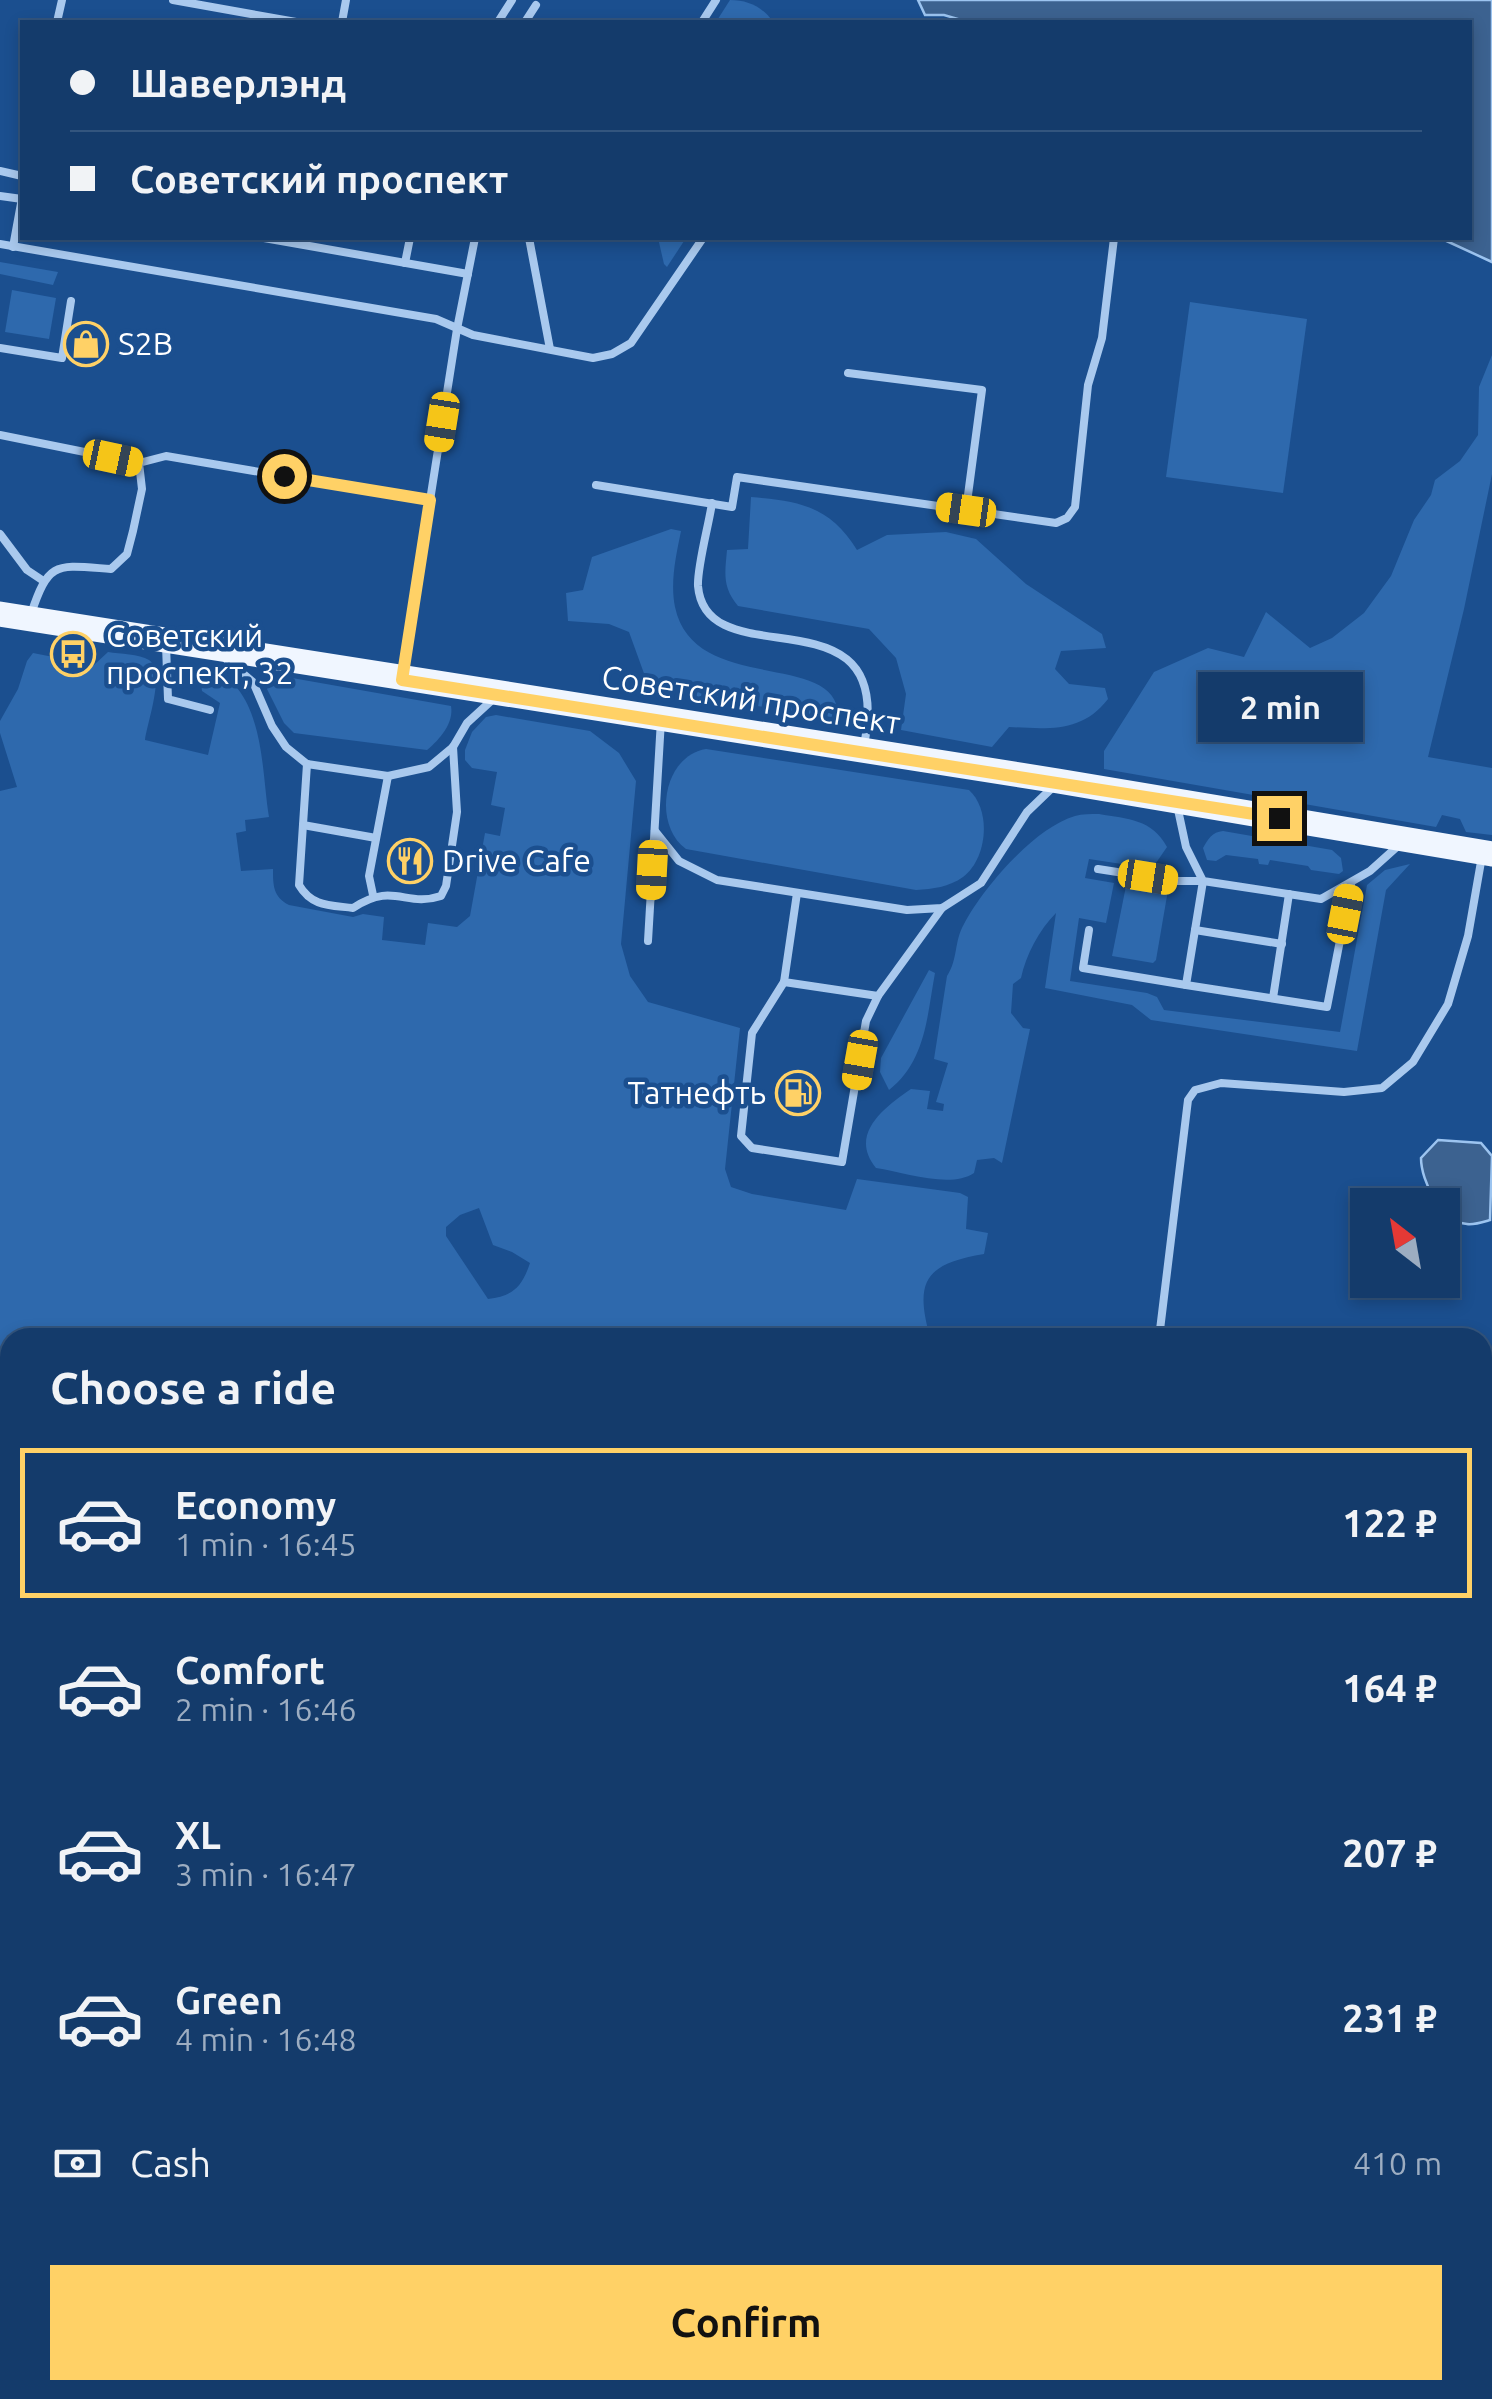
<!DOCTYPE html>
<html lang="en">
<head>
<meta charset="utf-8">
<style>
	:root { --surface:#143b6b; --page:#214673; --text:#f1f3f6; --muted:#9dadc1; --line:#33557e; --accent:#ffd166 }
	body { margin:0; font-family:Ubuntu,sans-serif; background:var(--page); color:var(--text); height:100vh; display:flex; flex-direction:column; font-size:38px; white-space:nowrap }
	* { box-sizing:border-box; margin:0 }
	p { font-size:32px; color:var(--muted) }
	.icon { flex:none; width:55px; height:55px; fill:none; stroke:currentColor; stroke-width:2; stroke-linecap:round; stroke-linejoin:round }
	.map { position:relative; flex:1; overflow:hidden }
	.details { position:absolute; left:0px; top:1328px; width:1492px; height:1072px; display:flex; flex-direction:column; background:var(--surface); border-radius:30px 30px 0 0; box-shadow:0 5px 15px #0003,0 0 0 2px var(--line) }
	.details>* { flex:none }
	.banner { position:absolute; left:20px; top:20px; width:1452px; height:220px; border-radius:0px; box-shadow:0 5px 15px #0003,0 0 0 2px var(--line); display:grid; align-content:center; height:220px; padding:0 50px; background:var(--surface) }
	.needle { width:65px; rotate:329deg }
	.fabs { position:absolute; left:1350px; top:1188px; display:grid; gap:20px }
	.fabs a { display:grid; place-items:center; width:110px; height:110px; border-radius:0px; background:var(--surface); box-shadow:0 5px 15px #0003,0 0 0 2px var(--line); font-size:50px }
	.end { position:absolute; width:45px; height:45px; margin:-22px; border:12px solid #ffd166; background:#111; box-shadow:0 0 0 5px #111 }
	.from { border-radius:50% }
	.bubble { position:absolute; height:70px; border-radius:0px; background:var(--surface); box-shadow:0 5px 15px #0003,0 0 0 2px var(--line); font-size:32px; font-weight:700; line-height:70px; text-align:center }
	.car { position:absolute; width:30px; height:60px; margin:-30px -15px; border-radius:12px; box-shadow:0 0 8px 2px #0007; background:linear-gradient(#f5c518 24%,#345 0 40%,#f5c518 0 76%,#345 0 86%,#f5c518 0) }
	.banner b { display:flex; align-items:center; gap:35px; height:95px; font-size:38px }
	.banner b+b { border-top:2px solid var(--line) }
	.banner i { width:25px; height:25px; background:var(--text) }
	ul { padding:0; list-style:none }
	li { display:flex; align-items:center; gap:30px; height:150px; margin:0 20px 15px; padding:0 30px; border:5px solid transparent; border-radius:0px }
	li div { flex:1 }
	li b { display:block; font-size:38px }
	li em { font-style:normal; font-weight:700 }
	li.active { border-color:var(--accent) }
	li>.icon { width:90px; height:90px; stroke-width:1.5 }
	h2 { padding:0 50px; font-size:45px; line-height:120px }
	.pay { display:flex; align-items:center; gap:25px; height:110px; padding:0 50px; font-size:38px }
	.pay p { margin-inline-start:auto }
	.button { display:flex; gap:20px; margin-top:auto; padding:20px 50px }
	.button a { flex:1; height:115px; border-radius:0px; background:var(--accent); color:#111; font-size:40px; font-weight:700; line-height:115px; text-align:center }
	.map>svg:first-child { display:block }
</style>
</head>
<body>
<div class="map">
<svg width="1492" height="2399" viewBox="0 0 1492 2399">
	<rect width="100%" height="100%" fill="#1b4f8f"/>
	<!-- green -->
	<g fill="#2e69ad" fill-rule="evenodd">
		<path d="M 730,0 C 748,0 763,7 773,22 L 716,22 Z"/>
		<path d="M 658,238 L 686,238 L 667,267 L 664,264 Z"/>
		<path d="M 0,262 L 58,272 L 53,285 L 0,274 Z"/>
		<path d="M 12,290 L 56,298 L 49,339 L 5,332 Z"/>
		<path d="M 1190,302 L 1307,319 L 1283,493 L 1166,477 Z"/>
		<path d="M 1492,355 L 1492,474 L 1464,609 L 1428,757 L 1492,768 L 1492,835 L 1466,832 L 1460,819 L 1442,815 L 1436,827 L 1104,769 L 1104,751 L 1154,672 L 1208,648 L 1244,657 L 1266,612 L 1310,648 L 1332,638 L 1364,613 L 1391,576 L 1414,520 L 1431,495 L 1435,480 L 1460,461 L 1478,435 L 1479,387 Z"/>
		<path d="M 751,497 C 799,501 830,506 857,550 L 887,535 L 946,532 L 976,539 L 1026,584 L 1102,634 L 1106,648 L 1061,651 L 1055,669 L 1069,684 L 1105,688 L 1108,699 C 1082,733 1048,729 1009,727 L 992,747 L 901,730 L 906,694 L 896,658 L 869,629 L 738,606 C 722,587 725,573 727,550 L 748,549 Z"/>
		<path d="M 671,529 L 681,531 C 676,556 670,582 675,607 C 694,697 841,648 838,718 L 650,690 L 629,632 L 609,624 L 568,621 L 566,593 L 583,590 L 592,557 Z"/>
		<path d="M 108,652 C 120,654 139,654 149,660 C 166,671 147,723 145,740 L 208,755 L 220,703 L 202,691 L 200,675 L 178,670 L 179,663 C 189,665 201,666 211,669 C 265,690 261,769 269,817 L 245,820 L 246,831 L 236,833 L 241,871 L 273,869 C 273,885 273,897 289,905 L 353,917 L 363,914 L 384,917 L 382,940 L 425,945 L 428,923 L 457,927 L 470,916 L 485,833 L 500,836 L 505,808 L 491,805 L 497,772 L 472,768 L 465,760 L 465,750 L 472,732 L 486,717 L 496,715 L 590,731 L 619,753 L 636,781 L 621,944 L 630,976 L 648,1002 L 740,1028 L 725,1169 L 731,1187 L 752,1194 L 846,1210 L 857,1179 L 960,1193 L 968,1197 L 966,1229 L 988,1233 L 984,1254 C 926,1264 914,1280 930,1337 L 10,1338 L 10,1659 L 0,1657 L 0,791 L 17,787 L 0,733 L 0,721 L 18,689 L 27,661 L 33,653 L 94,665 ZM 479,1208 L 493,1245 L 512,1252 L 530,1263 C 522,1287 513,1296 488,1299 L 446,1236 L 446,1227 L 460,1215 Z"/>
		<path d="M 275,675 L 451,706 C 454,723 440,739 427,750 L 294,733 L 284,723 L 267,689 Z"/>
		<path d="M 706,749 L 969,790 C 992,811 987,859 963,877 C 949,887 933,889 916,890 L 686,849 C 652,824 663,756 706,749 Z"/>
		<path d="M 1099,814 C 1128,819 1152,819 1167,847 L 1156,863 L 1141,867 L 1089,859 L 1085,878 L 1114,883 L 1106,923 L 1079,918 L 1070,981 L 1147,993 L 1157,997 L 1164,1010 L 1340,1032 L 1367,885 L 1385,870 L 1410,864 L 1386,890 L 1357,1051 L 1151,1020 L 1132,1005 L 1045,988 L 1056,913 C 1039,930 1026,955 1021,978 L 1013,984 L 1011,1013 L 1023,1028 L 1030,1029 L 1002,1163 L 994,1158 L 977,1160 L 974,1173 C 950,1189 904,1172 876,1168 C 848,1134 885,1107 911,1089 L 930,1091 L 927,1109 L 943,1111 L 944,1104 L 936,1102 L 948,1063 L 934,1059 L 947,976 C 958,960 954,941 964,924 C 983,888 1034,828 1075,816 C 1082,814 1091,814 1099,814 Z"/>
		<path d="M 1223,831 L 1332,850 L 1341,858 L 1343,871 L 1339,874 L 1311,870 L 1308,866 L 1270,860 L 1268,865 L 1259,864 L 1258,859 L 1226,855 L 1216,861 L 1207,860 L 1203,848 C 1208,839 1212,832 1223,831 Z"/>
		<path d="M 1127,881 L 1166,887 L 1168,890 L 1156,960 L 1153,963 L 1112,956 Z"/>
		<path d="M 929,970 L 935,973 C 927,1016 926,1061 889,1090 L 880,1072 L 881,1058 Z"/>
		<path d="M 1492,1608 L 1492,1676 L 1483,1670 L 1482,1613 Z"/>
		<path d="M 0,1680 L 10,1684 L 10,1835 L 0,1834 L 8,1824 L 0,1777 Z"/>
		<path d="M 0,2175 L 7,2181 L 10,2177 L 10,2390 L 160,2390 L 160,2399 L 0,2399 Z"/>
		<path d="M 223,2390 L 343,2390 L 343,2399 L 228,2399 Z"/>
	</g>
	<!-- water -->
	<g fill="#3c6290" stroke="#9cc4f0" stroke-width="2.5">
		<path d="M 918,0 L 1492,0 L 1492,262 L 1440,238 L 1470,238 L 1470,22 L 968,22 L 944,15 L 925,15 Z"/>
		<path d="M 1438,1140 L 1481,1143 L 1492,1156 L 1490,1220 C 1483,1222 1474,1225 1467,1224 C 1441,1222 1421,1181 1421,1158 Z"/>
		<path d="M 1492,1860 L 1492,2018 L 1483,2017 L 1483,1954 Z"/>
		<path d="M 1487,2357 L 1492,2358 L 1492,2399 L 1456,2399 L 1454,2390 L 1482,2390 L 1483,2359 Z"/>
		<path d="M 763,2390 L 865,2390 L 871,2399 L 785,2399 Z"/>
		<path d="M 1373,2390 L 1447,2390 L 1446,2399 L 1377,2399 Z"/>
	</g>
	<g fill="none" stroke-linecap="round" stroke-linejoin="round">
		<!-- lane -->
		<g stroke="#a9c9ee" stroke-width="8">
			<path d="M 173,0 L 296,22"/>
			<path d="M 57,22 L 62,0"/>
			<path d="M 342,22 L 346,0"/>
			<path d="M 498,22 L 512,0"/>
			<path d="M 525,22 L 536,5"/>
			<path d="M 702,22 L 716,0"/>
			<path d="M 0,171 L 22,176"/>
			<path d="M 0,196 L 22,199"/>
			<path d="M 264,238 L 468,274"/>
			<path d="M 529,238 L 550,349"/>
			<path d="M 0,244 L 436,319 L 473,335 L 593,358 L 612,354 L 631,343 L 703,238"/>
			<path d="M 13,247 L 22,198"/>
			<path d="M 405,263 L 410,238"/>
			<path d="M 0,348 L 62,358 L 71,301"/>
			<path d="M 848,373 L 982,390 L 966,510"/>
			<path d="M 0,435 L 139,463"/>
			<path d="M 596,485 L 732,507 L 737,477 L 1056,523 L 1067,518 L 1075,507 L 1088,385 L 1102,338 L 1114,238"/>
			<path d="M 712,503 C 709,524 697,567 698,586 C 706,681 897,583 864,745"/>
			<path d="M 0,534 L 27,570 L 42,580"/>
			<path d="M 31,614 C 49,560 56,565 111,569 L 127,554 L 133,531 L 142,489 L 139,463 L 166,456 L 430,501"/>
			<path d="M 166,645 L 168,699 L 210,710"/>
			<path d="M 227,660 L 253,682 L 272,726 L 286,747 L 307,764 L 388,776 L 429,767 L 453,747 L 467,723 L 491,701"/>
			<path d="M 403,672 L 457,329 L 475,238"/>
			<path d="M 307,764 L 299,885 C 312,907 330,905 353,908 C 394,881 405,908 441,896 L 446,886 L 457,812 L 453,747"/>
			<path d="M 1177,805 L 1186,847 L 1203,881 L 1321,899 L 1370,871 L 1399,845"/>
			<path d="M 303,825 L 376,838"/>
			<path d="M 655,831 L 679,861 L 717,880 L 907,910 L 942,908 L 981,883 L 1027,812 L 1053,787"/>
			<path d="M 1098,869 L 1175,881 L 1203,881 L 1186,985 L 1327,1007 L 1351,884"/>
			<path d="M 797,893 L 784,982 L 878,996 L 942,908"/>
			<path d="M 373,895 L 369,876 L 388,776"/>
			<path d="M 1089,930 L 1083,968 L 1186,985"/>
			<path d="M 1195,930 L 1282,944"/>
			<path d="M 648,941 L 661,720"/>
			<path d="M 784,982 L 752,1033 L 741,1136 L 752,1148 L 842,1162 L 866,1021 L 878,996"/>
			<path d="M 1273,998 L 1289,894"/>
			<path d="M 1159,1338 L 1188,1100 L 1195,1090 L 1221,1083 L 1344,1092 L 1382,1088 L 1413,1062 L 1448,1004 L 1468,936 L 1482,856"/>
			<path d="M 1482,2266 L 1492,2267"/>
			<path d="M 1215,2392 L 1215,2390"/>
		</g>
		<!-- primary -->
		<path stroke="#f0f6ff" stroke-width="25" d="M 0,614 L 1058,781 L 1492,854"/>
	</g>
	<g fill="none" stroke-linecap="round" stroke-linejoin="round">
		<!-- route -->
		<path stroke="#ffd166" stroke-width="12" d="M 284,476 L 430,500 L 402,680 L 1279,818"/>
	</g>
	<!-- icons -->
	<defs>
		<symbol id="shop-ring" viewBox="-11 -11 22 22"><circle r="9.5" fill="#1b4f8f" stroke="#ffd166" stroke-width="1.5"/><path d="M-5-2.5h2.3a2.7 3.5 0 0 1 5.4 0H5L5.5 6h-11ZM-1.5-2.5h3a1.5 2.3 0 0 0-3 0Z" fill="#ffd166"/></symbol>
		<symbol id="bus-ring" viewBox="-11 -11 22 22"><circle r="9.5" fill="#1b4f8f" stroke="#ffd166" stroke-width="1.5"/><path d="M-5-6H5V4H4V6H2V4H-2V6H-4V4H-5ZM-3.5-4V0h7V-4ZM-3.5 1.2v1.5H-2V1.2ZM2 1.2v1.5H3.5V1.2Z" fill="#ffd166"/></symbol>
		<symbol id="restaurant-ring" viewBox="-11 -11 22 22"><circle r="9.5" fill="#1b4f8f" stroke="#ffd166" stroke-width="1.5"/><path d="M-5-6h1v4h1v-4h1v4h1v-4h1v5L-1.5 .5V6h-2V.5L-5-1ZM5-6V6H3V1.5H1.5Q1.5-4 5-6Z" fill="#ffd166"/></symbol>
		<symbol id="fuel-ring" viewBox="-11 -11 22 22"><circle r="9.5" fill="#1b4f8f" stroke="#ffd166" stroke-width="1.5"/><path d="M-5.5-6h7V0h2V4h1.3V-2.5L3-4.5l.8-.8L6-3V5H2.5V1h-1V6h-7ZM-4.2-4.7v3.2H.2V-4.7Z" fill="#ffd166"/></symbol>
	</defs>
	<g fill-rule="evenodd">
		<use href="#shop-ring" x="61" y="319" width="50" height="50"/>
		<use href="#bus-ring" x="48" y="629" width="50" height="50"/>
		<use href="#restaurant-ring" x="385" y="836" width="50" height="50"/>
		<use href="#fuel-ring" x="773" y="1068" width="50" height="50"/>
	</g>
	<g text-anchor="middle" stroke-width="9" stroke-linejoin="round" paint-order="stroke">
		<!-- poi labels -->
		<g font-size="32" fill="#fff" stroke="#1b4f8f" text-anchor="start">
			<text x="118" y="355">S2B</text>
			<text x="106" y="647">Советский<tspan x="106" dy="37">проспект, 32</tspan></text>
			<text x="442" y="872">Drive Cafe</text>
			<text x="766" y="1104" text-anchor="end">Татнефть</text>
		</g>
		<!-- street labels -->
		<g font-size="32" fill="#fff" stroke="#1b4f8f">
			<text transform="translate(751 700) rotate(9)" y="11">Советский проспект</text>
		</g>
	</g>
</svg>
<div class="fabs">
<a><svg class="needle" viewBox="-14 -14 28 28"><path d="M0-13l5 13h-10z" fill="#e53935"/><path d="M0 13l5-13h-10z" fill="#9dadc1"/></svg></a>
</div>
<i class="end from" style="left:284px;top:476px"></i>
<i class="end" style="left:1279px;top:818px"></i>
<div class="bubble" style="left:1198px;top:672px;width:165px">2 min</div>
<i class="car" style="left:442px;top:422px;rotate:189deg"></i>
<i class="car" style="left:113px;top:458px;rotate:102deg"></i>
<i class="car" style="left:966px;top:510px;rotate:278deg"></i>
<i class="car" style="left:652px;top:870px;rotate:183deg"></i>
<i class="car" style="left:1148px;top:877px;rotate:99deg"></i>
<i class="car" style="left:1345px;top:914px;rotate:11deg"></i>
<i class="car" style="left:860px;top:1060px;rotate:190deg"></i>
<div class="banner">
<b><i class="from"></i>Шаверлэнд</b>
<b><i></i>Советский проспект</b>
</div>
<section class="details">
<h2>Choose a ride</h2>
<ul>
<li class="active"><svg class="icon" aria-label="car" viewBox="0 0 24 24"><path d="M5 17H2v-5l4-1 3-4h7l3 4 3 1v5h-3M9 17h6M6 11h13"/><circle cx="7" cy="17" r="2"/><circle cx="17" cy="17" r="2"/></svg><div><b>Economy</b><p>1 min · 16:45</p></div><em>122 ₽</em></li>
<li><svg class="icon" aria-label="car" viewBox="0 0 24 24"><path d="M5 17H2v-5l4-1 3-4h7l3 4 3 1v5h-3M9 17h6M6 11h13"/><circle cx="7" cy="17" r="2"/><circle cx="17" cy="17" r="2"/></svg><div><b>Comfort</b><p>2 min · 16:46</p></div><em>164 ₽</em></li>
<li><svg class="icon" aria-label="car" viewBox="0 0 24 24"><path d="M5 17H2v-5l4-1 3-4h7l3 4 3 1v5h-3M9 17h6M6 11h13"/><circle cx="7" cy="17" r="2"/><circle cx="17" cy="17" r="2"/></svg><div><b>XL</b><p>3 min · 16:47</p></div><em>207 ₽</em></li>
<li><svg class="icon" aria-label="car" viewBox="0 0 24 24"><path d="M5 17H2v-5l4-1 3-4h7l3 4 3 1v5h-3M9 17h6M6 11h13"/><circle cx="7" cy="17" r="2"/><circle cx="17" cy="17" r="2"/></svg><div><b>Green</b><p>4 min · 16:48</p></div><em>231 ₽</em></li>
</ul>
<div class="pay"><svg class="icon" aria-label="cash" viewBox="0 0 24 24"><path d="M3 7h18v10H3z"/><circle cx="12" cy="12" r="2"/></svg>Cash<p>410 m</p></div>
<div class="button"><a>Confirm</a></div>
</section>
</div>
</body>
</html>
